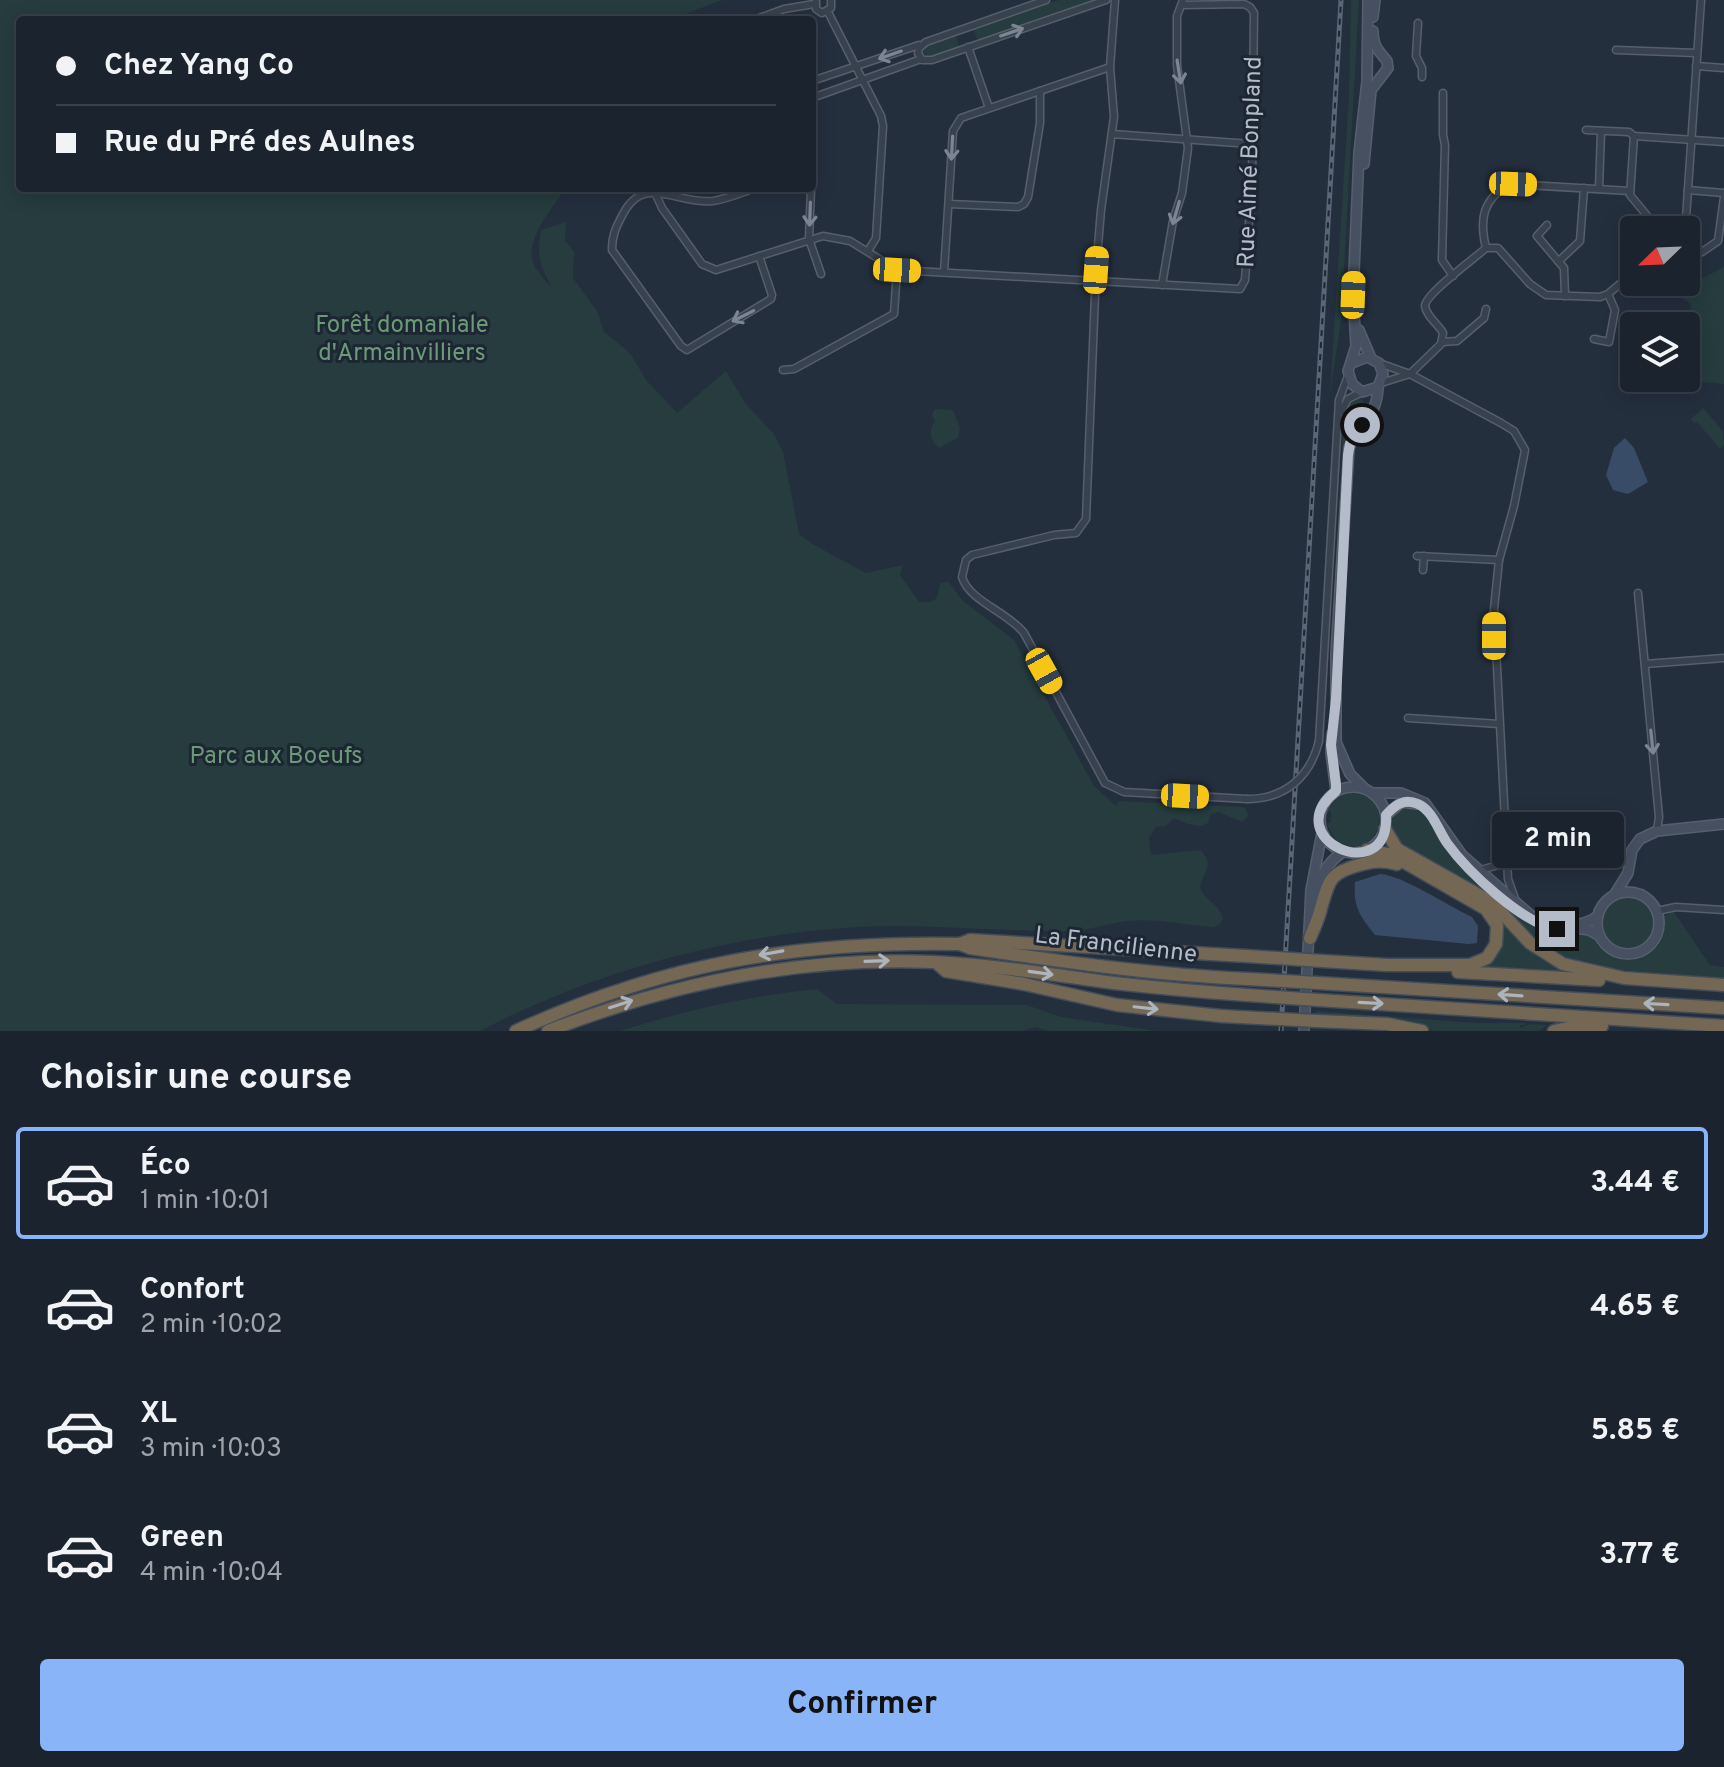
<!DOCTYPE html>
<html lang="fr">
<head>
<meta charset="utf-8">
<style>
	:root { --surface:#1b232e; --page:#282f3a; --text:#f1f3f6; --muted:#a0a4aa; --line:#39404a; --accent:#8ab4f8 }
	body { margin:0; font-family:Overpass,sans-serif; background:var(--page); color:var(--text); height:100vh; display:flex; flex-direction:column; font-size:30px; white-space:nowrap }
	* { box-sizing:border-box; margin:0 }
	p { font-size:26px; color:var(--muted) }
	.icon { flex:none; width:44px; height:44px; fill:none; stroke:currentColor; stroke-width:2; stroke-linecap:round; stroke-linejoin:round }
	.map { position:relative; height:1031px; overflow:hidden }
	.details { display:flex; flex-direction:column; background:var(--surface); flex:1 }
	.details>* { flex:none }
	.guide { position:absolute; left:16px; top:16px; width:800px; height:176px; border-radius:8px; box-shadow:0 4px 20px #0003,0 0 0 2px var(--line); display:grid; align-content:center; height:176px; padding:0 40px; background:var(--surface) }
	.needle { width:52px; rotate:247deg }
	.fabs { position:absolute; left:1620px; top:216px; display:grid; gap:16px }
	.fabs a { display:grid; place-items:center; width:80px; height:80px; border-radius:8px; background:var(--surface); box-shadow:0 4px 20px #0003,0 0 0 2px var(--line); font-size:40px }
	.end { position:absolute; width:36px; height:36px; margin:-18px; border:10px solid #b4bcc9; background:#111; box-shadow:0 0 0 4px #111 }
	.from { border-radius:50% }
	.bubble { position:absolute; height:56px; border-radius:8px; background:var(--surface); box-shadow:0 4px 20px #0003,0 0 0 2px var(--line); font-size:26px; font-weight:700; line-height:56px; text-align:center }
	.car { position:absolute; width:24px; height:48px; margin:-24px -12px; border-radius:10px; box-shadow:0 0 6px 2px #0007; background:linear-gradient(#f5c518 24%,#345 0 40%,#f5c518 0 76%,#345 0 86%,#f5c518 0) }
	.guide b { display:flex; align-items:center; gap:28px; height:76px; font-size:30px }
	.guide b+b { border-top:2px solid var(--line) }
	.guide i { width:20px; height:20px; background:var(--text) }
	ul { padding:0; list-style:none }
	li { display:flex; align-items:center; gap:24px; height:112px; margin:0 16px 12px; padding:0 24px; border:4px solid transparent; border-radius:8px }
	li div { flex:1 }
	li b { display:block; font-size:30px }
	li em { font-style:normal; font-weight:700 }
	li.selected { border-color:var(--accent) }
	li>.icon { width:72px; height:72px; stroke-width:1.5 }
	h2 { padding:0 40px; font-size:36px; line-height:96px }
	.cta { display:flex; gap:16px; margin-top:auto; padding:16px 40px }
	.cta a { flex:1; height:92px; border-radius:8px; background:var(--accent); color:#111; font-size:32px; font-weight:700; line-height:92px; text-align:center }
	.map>svg:first-child { display:block }
</style>
</head>
<body>
<div class="map">
<svg width="1724" height="1031" viewBox="0 0 1724 1031">
	<rect width="100%" height="100%" fill="#242f3e"/>
	<!-- green -->
	<g fill="#263c3f">
		<path d="M 0,0 L 722,0 L 670,20 L 20,20 L 20,188 L 566,188 C 554,205 525,240 533,262 C 536,271 546,281 552,288 C 539,263 537,258 541,230 L 566,222 L 565,240 L 574,252 L 573,278 L 597,311 L 604,332 L 630,353 L 646,380 L 677,413 L 726,371 L 745,403 L 774,434 L 783,452 L 799,534 L 814,545 L 866,573 L 903,565 L 900,575 L 919,602 L 930,602 L 937,598 L 940,584 L 948,581 L 962,600 L 1014,640 L 1094,786 L 1116,806 L 1119,801 L 1242,807 L 1246,809 L 1248,816 L 1242,822 L 1218,812 L 1210,815 L 1208,823 L 1201,826 L 1188,824 L 1174,818 L 1166,826 L 1156,827 L 1149,838 L 1151,855 L 1200,850 C 1215,863 1204,871 1200,887 C 1204,900 1219,904 1223,918 L 1220,924 L 1213,927 C 1186,925 1155,918 1128,921 C 1108,923 1089,931 1069,931 C 998,932 927,923 857,927 C 732,934 591,972 480,1031 L 0,1031 Z"/>
		<path d="M 1059,0 L 1100,0 L 1069,8 L 1069,11 L 1066,10 L 1051,17 L 1049,15 L 1033,23 L 1031,22 L 1015,29 L 1014,28 L 999,32 L 998,35 L 996,34 L 978,42 L 973,27 Z"/>
		<path d="M 1351,0 L 1359,0 L 1341,321 L 1330,394 L 1349,96 Z"/>
		<path d="M 953,34 L 955,34 L 960,48 L 956,48 L 930,58 L 924,53 L 925,46 L 952,37 Z"/>
		<path d="M 1724,267 L 1724,384 L 1701,382 L 1688,373 L 1691,304 L 1680,297 L 1694,289 L 1697,281 Z"/>
		<path d="M 1360,398 L 1364,402 L 1365,409 L 1342,453 C 1343,433 1339,405 1360,398 Z"/>
		<path d="M 1703,408 L 1723,431 L 1724,445 L 1720,449 L 1697,422 L 1694,423 L 1691,419 Z"/>
		<path d="M 934,409 L 953,410 L 960,428 L 958,438 L 939,448 C 930,440 928,431 935,421 L 932,415 Z"/>
		<path d="M 1351,793 C 1400,796 1379,866 1336,841 L 1326,823 L 1330,823 L 1331,812 L 1328,811 C 1333,801 1340,795 1351,793 Z"/>
		<path d="M 1414,806 C 1428,813 1432,828 1440,840 C 1448,851 1458,863 1468,872 C 1491,892 1524,927 1553,933 C 1564,935 1579,929 1589,933 C 1597,937 1599,946 1606,951 C 1635,974 1663,948 1664,917 L 1673,911 L 1710,965 L 1724,967 L 1724,978 L 1621,970 L 1563,957 L 1538,942 L 1490,895 L 1414,852 L 1405,851 L 1391,830 L 1392,816 L 1400,807 Z"/>
		<circle cx="1628" cy="922" r="27"/>
		<path d="M 1501,920 L 1533,953 L 1561,971 L 1485,967 C 1496,953 1507,942 1501,920 Z"/>
		<path d="M 817,989 L 837,1004 L 1027,1005 L 1061,1017 L 1157,1031 L 1049,1031 L 1035,1027 L 1023,1031 L 620,1031 C 685,1010 750,996 817,989 Z"/>
		<path d="M 1316,1011 L 1476,1023 L 1525,1023 L 1525,1025 L 1520,1025 L 1521,1028 L 1529,1024 L 1547,1025 L 1539,1031 L 1433,1031 L 1425,1027 L 1316,1016 Z"/>
	</g>
	<!-- water -->
	<g fill="#394c67">
		<path d="M 1625,438 L 1634,448 L 1648,482 L 1628,494 L 1613,490 L 1606,475 L 1614,448 Z"/>
		<path d="M 1380,874 C 1402,875 1448,906 1472,917 L 1478,926 L 1477,943 L 1469,944 L 1375,935 C 1360,916 1353,907 1355,882 Z"/>
	</g>
	<g fill="none" stroke-linecap="round" stroke-linejoin="round">
		<defs>
			<g id="street">
				<path d="M 816,0 L 816,9 L 822,13 L 831,8 L 831,0"/>
				<path d="M 1046,0 L 926,42 L 919,48 L 918,53 L 922,60 L 932,60 L 1106,0"/>
				<path d="M 1115,0 L 1110,67 L 1114,117 L 1101,210 L 1096,270 L 1086,519 L 1076,533 L 1054,535 L 972,555 L 966,560 L 962,577 C 969,601 1008,612 1024,633 L 1105,783 L 1124,792 L 1247,799"/>
				<path d="M 828,12 L 881,116 L 883,126 L 876,238 L 868,251"/>
				<path d="M 754,20 L 784,9 L 814,4"/>
				<path d="M 1418,23 L 1416,56 L 1422,68 L 1422,77"/>
				<path d="M 968,47 L 989,108"/>
				<path d="M 1616,50 L 1697,53"/>
				<path d="M 1696,66 L 1724,68"/>
				<path d="M 812,81 L 919,45"/>
				<path d="M 1443,93 L 1443,135 L 1445,145 L 1442,260 L 1453,276"/>
				<path d="M 812,98 L 921,59"/>
				<path d="M 1586,130 L 1629,132 L 1634,136 L 1724,142"/>
				<path d="M 1112,134 L 1251,144"/>
				<path d="M 1634,136 L 1630,195 L 1659,230"/>
				<path d="M 812,168 L 813,136"/>
				<path d="M 653,188 L 662,208 L 702,264 L 716,270 L 823,236 L 850,241 L 897,270 L 1240,289 L 1245,280 L 1252,181 L 1254,13 L 1250,7 L 1244,4 L 1183,5"/>
				<path d="M 755,188 C 741,193 727,199 713,201 C 678,205 644,173 623,214 C 616,227 612,235 612,250 L 681,346 L 687,350 L 771,299 L 772,295 L 759,256"/>
				<path d="M 811,188 L 809,239 L 821,274"/>
				<path d="M 1599,189 L 1601,131"/>
				<path d="M 1688,190 L 1724,193"/>
				<path d="M 949,204 L 1018,207 L 1024,204 L 1028,197 L 1040,123 L 1040,91"/>
				<path d="M 1547,225 L 1537,236 L 1564,268 L 1565,296"/>
				<path d="M 1681,230 L 1686,218 L 1701,0"/>
				<path d="M 1686,242 L 1702,252 L 1718,241 L 1724,197"/>
				<path d="M 1486,248 C 1479,218 1483,200 1509,184 L 1630,191"/>
				<path d="M 1559,261 L 1580,241 L 1584,188"/>
				<path d="M 944,272 L 953,131 L 961,118 L 1110,67"/>
				<path d="M 1162,285 L 1173,221 L 1182,193 L 1188,148 L 1177,65 L 1177,16 L 1183,0"/>
				<path d="M 1594,339 L 1609,342 L 1615,310 L 1608,294"/>
				<path d="M 1442,342 L 1457,341 L 1484,318 L 1486,309"/>
				<path d="M 1379,363 L 1410,374 L 1501,423 L 1514,431 L 1525,450 L 1514,506 L 1499,560 L 1494,609 L 1508,879 L 1515,899"/>
				<path d="M 783,370 L 794,369 L 894,314 L 897,270"/>
				<path d="M 1381,383 L 1410,374 L 1441,344 L 1443,333 C 1439,325 1426,316 1425,306 C 1425,294 1475,258 1486,248 L 1498,248 L 1530,284 L 1546,295 L 1600,297 L 1608,294 L 1634,272"/>
				<path d="M 1341,412 L 1348,399 L 1362,392"/>
				<path d="M 1417,556 L 1499,560"/>
				<path d="M 1423,570 L 1424,556"/>
				<path d="M 1638,593 L 1659,817 L 1657,831"/>
				<path d="M 1645,664 L 1724,658"/>
				<path d="M 1408,718 L 1499,724"/>
				<path d="M 1319,741 L 1339,400 L 1348,376"/>
				<path d="M 1481,870 L 1498,865 L 1506,849"/>
				<path d="M 1657,911 L 1676,907 L 1724,910"/>
			</g>
			<g id="secondary">
				<path d="M 1373,17 L 1375,0"/>
				<path d="M 1364,164 L 1371,90 L 1388,68 L 1387,61 C 1379,51 1373,47 1373,31"/>
				<path d="M 1359,330 L 1371,358"/>
				<path d="M 1352,363 L 1367,357 L 1379,363 L 1383,374 L 1378,387 L 1362,392 L 1352,384 L 1348,371 L 1356,346 L 1353,295 L 1359,153 L 1367,81 L 1368,0"/>
				<path d="M 1332,734 L 1331,753 L 1336,791"/>
				<circle cx="1353" cy="820" r="33"/>
				<path d="M 1365,789 L 1350,774 L 1336,742 L 1336,653 L 1349,448 C 1358,421 1377,420 1378,387"/>
				<path d="M 1373,793 L 1401,793 L 1425,803 L 1462,855 L 1535,919 C 1555,927 1580,929 1598,916"/>
				<path d="M 1386,815 L 1402,802 L 1417,804"/>
				<circle cx="1628" cy="923" r="31"/>
				<path d="M 1615,894 L 1628,873 L 1632,850 L 1640,839 L 1657,831 L 1724,824"/>
				<path d="M 1315,899 C 1319,878 1325,864 1343,852"/>
				<path d="M 1575,928 L 1589,930 L 1600,936"/>
				<path d="M 1304,1031 L 1311,890 L 1322,833"/>
			</g>
			<g id="highway">
				<path d="M 1385,829 L 1397,849 L 1484,898 L 1501,912 L 1530,943 L 1563,964 L 1624,978 L 1724,985"/>
				<path d="M 1310,938 C 1314,928 1319,918 1321,908 C 1329,881 1329,873 1359,865 C 1373,861 1383,860 1397,864"/>
				<path d="M 960,944 L 970,940 L 1246,956"/>
				<path d="M 1322,961 L 1387,965 L 1470,965 L 1487,958 L 1496,944 L 1497,925 L 1486,909 L 1392,855 L 1367,850"/>
				<path d="M 938,964 L 946,971 L 1024,984 L 1117,1005 L 1221,1016"/>
				<path d="M 1458,972 L 1599,980"/>
				<path d="M 1318,983 L 1724,1008"/>
				<path d="M 1318,1000 L 1724,1026"/>
				<path d="M 1316,1021 L 1387,1024 L 1422,1031"/>
				<path d="M 516,1031 C 665,963 797,941 960,944 L 970,948 C 1063,962 1155,975 1248,979"/>
				<path d="M 548,1031 C 672,983 800,956 933,962 C 994,965 1054,975 1114,983 C 1159,988 1203,992 1247,995"/>
				<path d="M 1554,1031 L 1577,1026 L 1602,1026"/>
			</g>
		</defs>
		<!-- street casing -->
		<use href="#street" stroke="#565f6c" stroke-width="9"/>
		<!-- secondary casing -->
		<use href="#secondary" stroke="#565f6c" stroke-width="12"/>
		<!-- highway casing -->
		<use href="#highway" stroke="#434c59" stroke-width="15"/>
		<!-- street -->
		<use href="#street" stroke="#38414e" stroke-width="6"/>
		<!-- secondary -->
		<use href="#secondary" stroke="#465061" stroke-width="9"/>
		<!-- highway -->
		<use href="#highway" stroke="#746855" stroke-width="12"/>
		<defs>
			<path id="rail" d="M 1281,1031 L 1341,0"/>
		</defs>
		<!-- rail casing -->
		<use href="#rail" stroke="#5a6575" stroke-width="5"/>
		<!-- rail -->
		<use href="#rail" stroke="#1d2633" stroke-width="2" stroke-dasharray="6" stroke-linecap="butt"/>
		<defs>
			<path id="street-bridge" d="M 1247,799 C 1284,799 1310,778 1319,741"/>
			<g id="highway-bridge">
				<path d="M 1246,956 L 1322,961"/>
				<path d="M 1248,979 L 1318,983"/>
				<path d="M 1247,995 L 1318,1000"/>
				<path d="M 1221,1016 L 1316,1021"/>
			</g>
		</defs>
		<!-- street-bridge casing -->
		<use href="#street-bridge" stroke="#565f6c" stroke-width="9" stroke-linecap="butt"/>
		<!-- highway-bridge casing -->
		<use href="#highway-bridge" stroke="#434c59" stroke-width="15" stroke-linecap="butt"/>
		<!-- street-bridge -->
		<use href="#street-bridge" stroke="#38414e" stroke-width="6"/>
		<!-- highway-bridge -->
		<use href="#highway-bridge" stroke="#746855" stroke-width="12"/>
	</g>
	<!-- one-way arrows -->
	<defs><path id="oneway-shaft" d="M-6 0H5M1.5-3L5.5 0L1.5 3" fill="none" stroke-width="1.6" stroke-linecap="round" stroke-linejoin="round" transform="scale(2)"/></defs>
	<g stroke="#7c8592">
		<use href="#oneway-shaft" transform="translate(1012 32) rotate(-19)"/>
		<use href="#oneway-shaft" transform="translate(890 55) rotate(161)"/>
		<use href="#oneway-shaft" transform="translate(1179 72) rotate(81)"/>
		<use href="#oneway-shaft" transform="translate(952 148) rotate(93)"/>
		<use href="#oneway-shaft" transform="translate(1176 213) rotate(106)"/>
		<use href="#oneway-shaft" transform="translate(810 214) rotate(92)"/>
		<use href="#oneway-shaft" transform="translate(743 316) rotate(153)"/>
		<use href="#oneway-shaft" transform="translate(1652 742) rotate(84)"/>
	</g>
	<g stroke="#aeb4bd">
		<use href="#oneway-shaft" transform="translate(771 953) rotate(170)"/>
		<use href="#oneway-shaft" transform="translate(877 961) rotate(-2)"/>
		<use href="#oneway-shaft" transform="translate(1041 973) rotate(8)"/>
		<use href="#oneway-shaft" transform="translate(1510 995) rotate(-176)"/>
		<use href="#oneway-shaft" transform="translate(1371 1003) rotate(3)"/>
		<use href="#oneway-shaft" transform="translate(621 1004) rotate(-18)"/>
		<use href="#oneway-shaft" transform="translate(1656 1004) rotate(-177)"/>
		<use href="#oneway-shaft" transform="translate(1146 1008) rotate(6)"/>
	</g>
	<g fill="none" stroke-linecap="round" stroke-linejoin="round">
		<!-- route -->
		<path stroke="#b4bcc9" stroke-width="10" d="M 1362,425 L 1350,444 L 1348,455 L 1336,699 L 1331,745 L 1336,785 L 1336,791 C 1276,839 1390,889 1386,815 C 1395,805 1404,798 1418,804 C 1433,811 1438,830 1447,843 C 1467,871 1523,924 1557,929"/>
	</g>
	<g text-anchor="middle" stroke-width="6" stroke-linejoin="round" paint-order="stroke">
		<!-- street labels -->
		<g font-size="24" fill="#b4bcc9" stroke="#1d2633">
			<text transform="translate(1249 162) rotate(-88)" y="8">Rue Aimé Bonpland</text>
			<text transform="translate(1116 944) rotate(7)" y="8">La Francilienne</text>
		</g>
		<!-- park labels -->
		<g font-size="24" fill="#6b9a76" stroke="#1d2633">
			<text x="402" y="332">Forêt domaniale<tspan x="402" dy="28">d'Armainvilliers</tspan></text>
			<text x="276" y="763">Parc aux Boeufs</text>
		</g>
	</g>
</svg>
<div class="fabs">
<a><svg class="needle" viewBox="-14 -14 28 28"><path d="M0-13l5 13h-10z" fill="#e53935"/><path d="M0 13l5-13h-10z" fill="#a0a4aa"/></svg></a>
<a><svg class="icon" aria-label="layers" viewBox="0 0 24 24"><path d="M12 4l9 5-9 5-9-5zM3 14l9 5 9-5"/></svg></a>
</div>
<i class="end from" style="left:1362px;top:425px"></i>
<i class="end" style="left:1557px;top:929px"></i>
<div class="bubble" style="left:1492px;top:812px;width:132px">2 min</div>
<i class="car" style="left:1513px;top:184px;rotate:92deg"></i>
<i class="car" style="left:897px;top:270px;rotate:93deg"></i>
<i class="car" style="left:1096px;top:270px;rotate:4deg"></i>
<i class="car" style="left:1353px;top:295px;rotate:2deg"></i>
<i class="car" style="left:1494px;top:636px;rotate:0deg"></i>
<i class="car" style="left:1044px;top:671px;rotate:151deg"></i>
<i class="car" style="left:1185px;top:796px;rotate:93deg"></i>
<div class="guide">
<b><i class="from"></i>Chez Yang Co</b>
<b><i></i>Rue du Pré des Aulnes</b>
</div>
</div>
<section class="details">
<h2>Choisir une course</h2>
<ul>
<li class="selected"><svg class="icon" aria-label="car" viewBox="0 0 24 24"><path d="M5 17H2v-5l4-1 3-4h7l3 4 3 1v5h-3M9 17h6M6 11h13"/><circle cx="7" cy="17" r="2"/><circle cx="17" cy="17" r="2"/></svg><div><b>Éco</b><p>1 min · 10:01</p></div><em>3.44 €</em></li>
<li><svg class="icon" aria-label="car" viewBox="0 0 24 24"><path d="M5 17H2v-5l4-1 3-4h7l3 4 3 1v5h-3M9 17h6M6 11h13"/><circle cx="7" cy="17" r="2"/><circle cx="17" cy="17" r="2"/></svg><div><b>Confort</b><p>2 min · 10:02</p></div><em>4.65 €</em></li>
<li><svg class="icon" aria-label="car" viewBox="0 0 24 24"><path d="M5 17H2v-5l4-1 3-4h7l3 4 3 1v5h-3M9 17h6M6 11h13"/><circle cx="7" cy="17" r="2"/><circle cx="17" cy="17" r="2"/></svg><div><b>XL</b><p>3 min · 10:03</p></div><em>5.85 €</em></li>
<li><svg class="icon" aria-label="car" viewBox="0 0 24 24"><path d="M5 17H2v-5l4-1 3-4h7l3 4 3 1v5h-3M9 17h6M6 11h13"/><circle cx="7" cy="17" r="2"/><circle cx="17" cy="17" r="2"/></svg><div><b>Green</b><p>4 min · 10:04</p></div><em>3.77 €</em></li>
</ul>
<div class="cta"><a>Confirmer</a></div>
</section>
</body>
</html>
